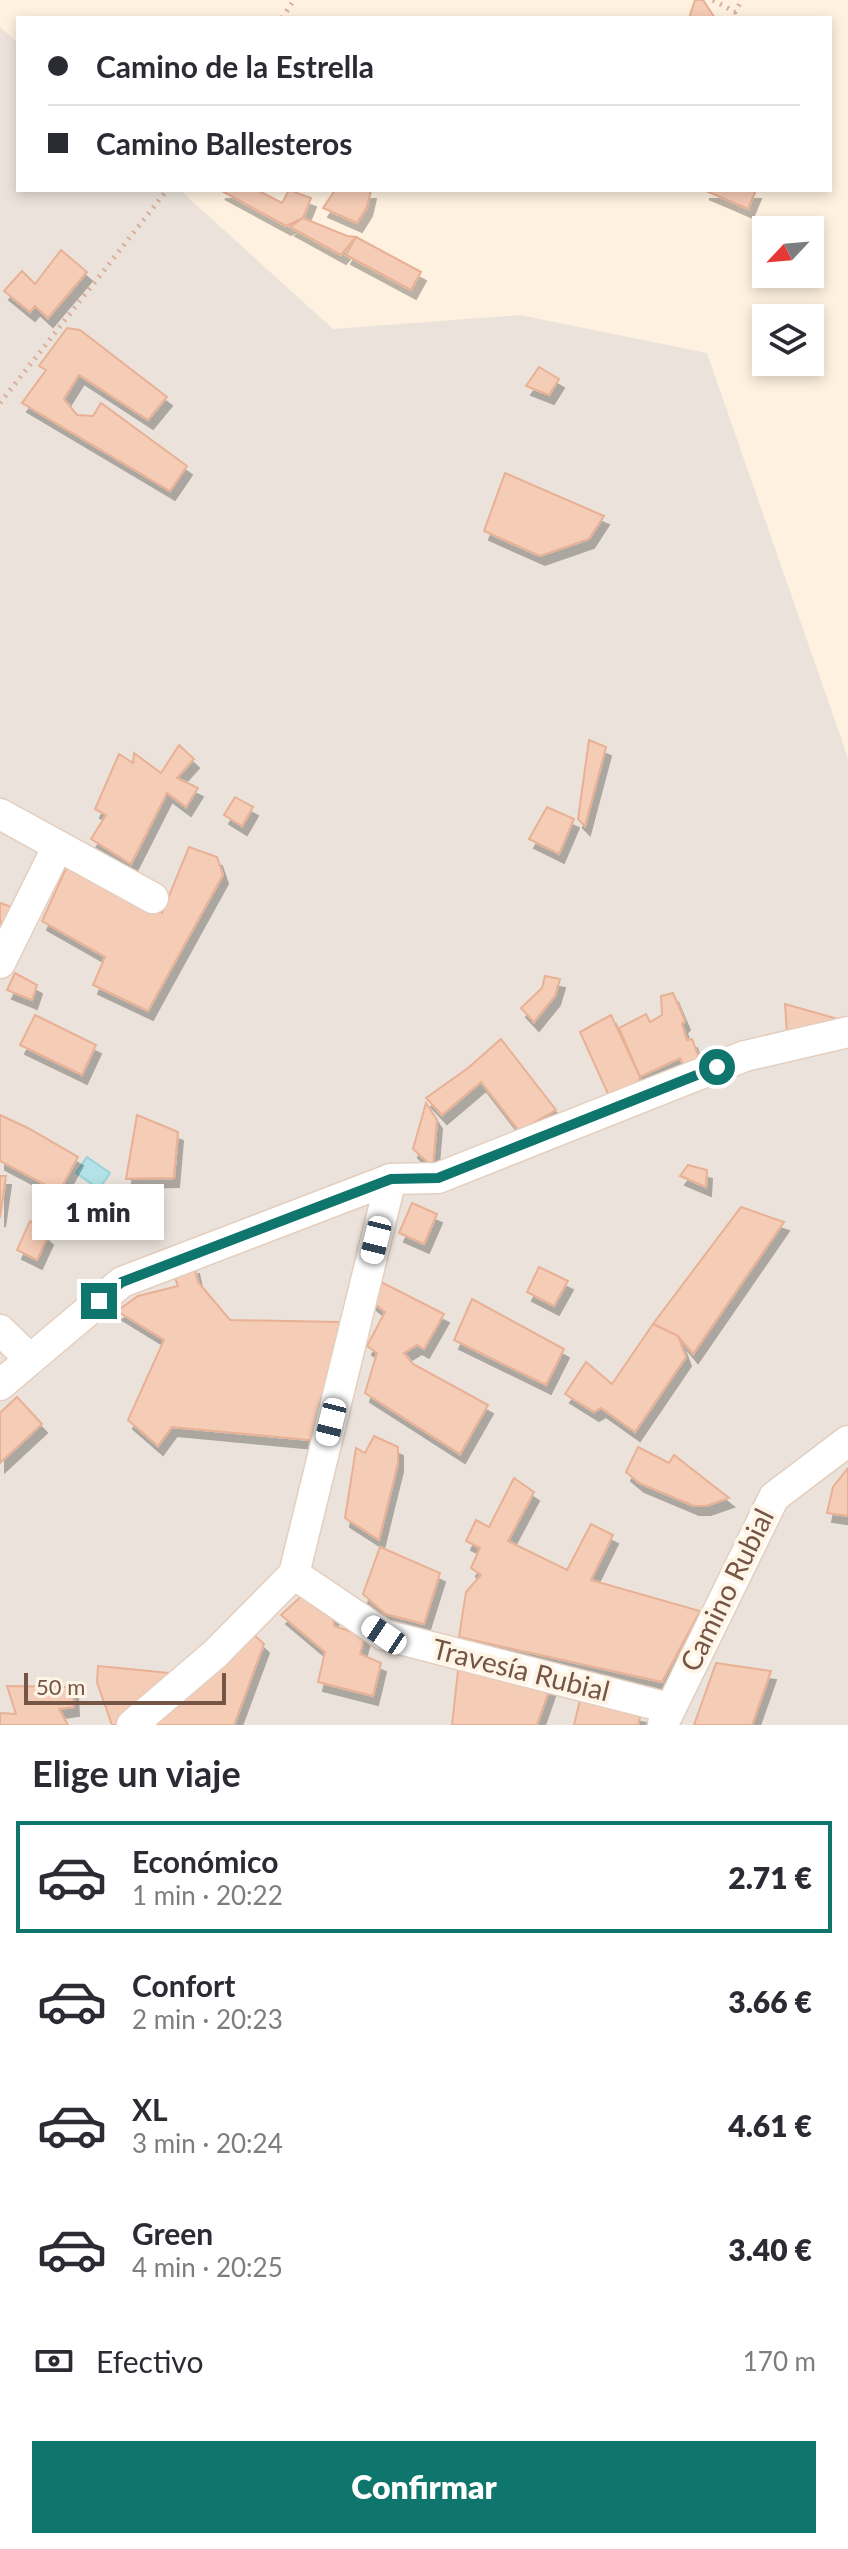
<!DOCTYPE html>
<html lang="es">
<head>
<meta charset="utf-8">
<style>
	:root { --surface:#fff; --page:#f7f7f7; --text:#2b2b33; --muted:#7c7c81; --line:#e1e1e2; --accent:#0f766e }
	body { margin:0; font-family:Lato,sans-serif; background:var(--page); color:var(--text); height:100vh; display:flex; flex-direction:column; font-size:30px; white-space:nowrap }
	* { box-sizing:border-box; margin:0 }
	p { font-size:26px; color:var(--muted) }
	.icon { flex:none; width:44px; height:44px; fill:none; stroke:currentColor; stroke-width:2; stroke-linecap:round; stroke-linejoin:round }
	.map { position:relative; height:1725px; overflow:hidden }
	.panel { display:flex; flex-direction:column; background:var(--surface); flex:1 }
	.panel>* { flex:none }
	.hud { position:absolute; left:16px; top:16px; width:816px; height:176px; border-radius:0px; box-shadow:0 4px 12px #0003; display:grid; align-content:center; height:176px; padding:0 32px; background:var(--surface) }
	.needle { width:52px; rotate:244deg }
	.tools { position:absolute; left:752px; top:216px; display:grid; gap:16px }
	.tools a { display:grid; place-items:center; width:72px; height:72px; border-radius:0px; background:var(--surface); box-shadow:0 4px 12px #0003; font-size:40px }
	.scale { position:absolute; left:24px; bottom:20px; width:202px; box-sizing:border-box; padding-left:8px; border:4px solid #755546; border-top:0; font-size:22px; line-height:28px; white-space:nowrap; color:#755546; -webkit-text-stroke:6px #fff5e7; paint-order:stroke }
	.end { position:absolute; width:36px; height:36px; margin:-18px; border:10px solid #0f766e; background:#fff; box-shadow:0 0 0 4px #fff }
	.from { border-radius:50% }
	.bubble { position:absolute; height:56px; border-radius:0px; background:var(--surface); box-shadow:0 4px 12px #0003; font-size:26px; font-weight:800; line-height:56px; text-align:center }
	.car { position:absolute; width:24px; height:48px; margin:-24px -12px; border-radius:10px; box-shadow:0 0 6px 2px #0007; background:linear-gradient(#fff 24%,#345 0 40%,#fff 0 76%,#345 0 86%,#fff 0) }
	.hud b { display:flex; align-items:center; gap:28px; height:76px; font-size:30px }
	.hud b+b { border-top:2px solid var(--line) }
	.hud i { width:20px; height:20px; background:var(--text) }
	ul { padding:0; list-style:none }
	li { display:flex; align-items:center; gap:24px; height:112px; margin:0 16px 12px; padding:0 16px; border:4px solid transparent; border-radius:0px }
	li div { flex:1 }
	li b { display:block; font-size:30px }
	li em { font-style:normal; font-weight:800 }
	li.selected { border-color:var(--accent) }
	li>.icon { width:72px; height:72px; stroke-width:1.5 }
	h2 { padding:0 32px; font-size:36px; line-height:96px }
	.pay { display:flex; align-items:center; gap:20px; height:88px; padding:0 32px; font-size:30px }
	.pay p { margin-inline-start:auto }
	.action { display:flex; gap:16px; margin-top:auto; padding:16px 32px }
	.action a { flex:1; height:92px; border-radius:0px; background:var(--accent); color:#fff; font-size:32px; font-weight:800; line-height:92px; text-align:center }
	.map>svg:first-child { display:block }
</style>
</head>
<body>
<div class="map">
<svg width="848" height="1725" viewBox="0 0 848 1725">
	<defs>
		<filter id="shadow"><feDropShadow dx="5" dy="9" stdDeviation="0" flood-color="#0004"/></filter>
	</defs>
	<rect width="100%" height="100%" fill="#fef1df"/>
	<!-- industrial -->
	<path fill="#ebe3db" d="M 0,27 L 18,43 L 18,190 L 180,190 L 333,329 L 520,315 L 707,353 L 848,758 L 848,1725 L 0,1725 Z"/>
	<!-- water -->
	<path fill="#b3e2e8" stroke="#99d3da" stroke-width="2" d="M 87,1157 L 110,1173 L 99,1189 L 76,1173 Z"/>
	<!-- building -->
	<g fill="#f5ccb5" stroke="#e8b195" stroke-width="2" filter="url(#shadow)">
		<path d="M 695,0 L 703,0 L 715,18 L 689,18 Z"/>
		<path d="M 220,190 L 257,190 L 282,203 L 289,190 L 311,198 L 303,218 L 286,226 Z"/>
		<path d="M 371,190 L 367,207 L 357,223 L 323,208 L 335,190 Z"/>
		<path d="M 704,190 L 756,190 L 748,209 Z"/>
		<path d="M 303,218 L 347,236 L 356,237 L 341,255 L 290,227 Z"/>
		<path d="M 356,237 L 421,272 L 411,290 L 346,255 Z"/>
		<path d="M 61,250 L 87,272 L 48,318 L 35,306 L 30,312 L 4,291 L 22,271 L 35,284 Z"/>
		<path d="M 67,328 L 80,330 L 167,397 L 148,420 L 79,375 L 64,399 L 77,415 L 93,416 L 101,403 L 187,466 L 170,491 L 22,403 L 46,370 L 39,366 Z"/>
		<path d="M 539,367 L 559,379 L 549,395 L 526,386 Z"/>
		<path d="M 505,473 L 604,516 L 589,539 L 540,556 L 484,531 Z"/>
		<path d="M 589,740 L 606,747 L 585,826 L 578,819 Z"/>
		<path d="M 179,745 L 194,759 L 177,778 L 198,788 L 186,807 L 167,793 L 131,864 L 91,839 L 106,815 L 95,809 L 119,754 L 133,763 L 134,753 L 161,773 Z"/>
		<path d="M 235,797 L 253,807 L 242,826 L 224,815 Z"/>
		<path d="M 547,807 L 574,819 L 559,854 L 529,839 Z"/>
		<path d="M 189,847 L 217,857 L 223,875 L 148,1011 L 93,985 L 105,957 L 42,921 L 69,862 L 162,913 Z"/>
		<path d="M 0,903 L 12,907 L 0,926 Z"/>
		<path d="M 15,973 L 37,985 L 32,1000 L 7,990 Z"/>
		<path d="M 545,976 L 560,979 L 555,996 L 534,1022 L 521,1008 L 542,988 Z"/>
		<path d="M 673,993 L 685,1021 L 682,1024 L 687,1040 L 692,1039 L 700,1061 L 685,1069 L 680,1058 L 640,1077 L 619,1028 L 646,1014 L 650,1022 L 662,1015 L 661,996 Z"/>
		<path d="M 785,1004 L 838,1019 L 787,1035 Z"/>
		<path d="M 35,1015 L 96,1045 L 82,1075 L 20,1045 Z"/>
		<path d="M 611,1015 L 640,1077 L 637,1085 L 609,1096 L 580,1032 Z"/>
		<path d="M 501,1039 L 556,1110 L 519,1131 L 481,1082 L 442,1115 L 426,1098 L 468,1068 Z"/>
		<path d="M 426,1103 L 437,1120 L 433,1167 L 413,1149 Z"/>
		<path d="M 0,1115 L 28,1128 L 78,1157 L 59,1192 L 0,1161 Z"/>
		<path d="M 137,1115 L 178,1132 L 174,1178 L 126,1179 Z"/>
		<path d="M 688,1165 L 707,1170 L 706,1187 L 680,1176 Z"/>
		<path d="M 0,1176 L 6,1176 L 0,1218 Z"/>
		<path d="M 412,1203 L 437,1214 L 424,1244 L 399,1233 Z"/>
		<path d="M 741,1207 L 784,1222 L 693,1354 L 678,1336 L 653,1324 Z"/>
		<path d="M 30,1221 L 48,1236 L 37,1260 L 17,1250 Z"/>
		<path d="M 194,1265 L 198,1282 L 230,1320 L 340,1322 L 319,1441 L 172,1427 L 158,1446 L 128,1420 L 164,1340 L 117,1311 L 138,1296 L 178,1286 L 172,1270 Z"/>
		<path d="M 539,1267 L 568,1281 L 554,1306 L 527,1292 Z"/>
		<path d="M 381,1282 L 444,1314 L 424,1349 L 417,1345 L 404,1353 L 413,1364 L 488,1405 L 460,1454 L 365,1393 L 377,1353 L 367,1346 L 385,1312 L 370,1300 Z"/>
		<path d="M 472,1299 L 564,1349 L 546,1385 L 454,1340 Z"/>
		<path d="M 653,1324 L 678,1336 L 686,1357 L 635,1432 L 601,1408 L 594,1412 L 565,1394 L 586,1362 L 612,1384 Z"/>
		<path d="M 17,1397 L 42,1424 L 0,1463 L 0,1413 Z"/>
		<path d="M 374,1436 L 398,1447 L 398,1463 L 379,1540 L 345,1518 L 356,1448 L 365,1453 Z"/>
		<path d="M 638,1447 L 669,1463 L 674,1455 L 729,1498 L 706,1506 L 694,1506 L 639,1483 L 626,1472 Z"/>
		<path d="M 848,1468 L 848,1516 L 827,1513 L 833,1487 Z"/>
		<path d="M 514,1478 L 534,1492 L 508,1541 L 567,1570 L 591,1524 L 613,1535 L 591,1580 L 700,1611 L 662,1682 L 459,1637 L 466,1592 L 481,1575 L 471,1568 L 480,1548 L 466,1541 L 476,1520 L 489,1527 Z"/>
		<path d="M 380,1547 L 440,1573 L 424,1624 L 385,1614 L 363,1594 Z"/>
		<path d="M 308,1590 L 333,1611 L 334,1626 L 352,1632 L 352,1625 L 365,1635 L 360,1654 L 381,1663 L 373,1696 L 318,1682 L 325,1652 L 281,1615 Z"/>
		<path d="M 254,1635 L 264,1644 L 234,1725 L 146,1725 Z"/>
		<path d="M 459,1662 L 552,1682 L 537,1725 L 452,1725 Z"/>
		<path d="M 716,1663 L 771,1671 L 752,1725 L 694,1725 Z"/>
		<path d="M 98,1666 L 170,1673 L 118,1725 L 112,1725 L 97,1682 Z"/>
		<path d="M 7,1686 L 73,1687 L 74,1707 L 59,1709 L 68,1725 L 0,1725 L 0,1713 L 16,1714 Z"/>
		<path d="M 580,1700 L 641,1714 L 638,1725 L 574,1725 Z"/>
	</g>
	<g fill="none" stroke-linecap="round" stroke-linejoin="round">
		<defs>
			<g id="minor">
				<path d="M 0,814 L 153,898"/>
				<path d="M 0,963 L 58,846"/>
				<path d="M 0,1330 L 29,1358"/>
				<path d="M 0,1385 L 122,1282 L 391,1179"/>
				<path d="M 294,1574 L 384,1635 L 669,1708"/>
				<path d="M 663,1724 L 774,1497 L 848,1441"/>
				<path d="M 132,1725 L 215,1654 L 294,1574 L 391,1179 L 438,1178 L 745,1056 L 848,1032"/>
			</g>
		</defs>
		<!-- minor casing -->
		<use href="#minor" stroke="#e4cebe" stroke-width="33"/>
		<!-- path -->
		<g stroke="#d9af99" stroke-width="5" stroke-dasharray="2 6" stroke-linecap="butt">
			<path d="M 713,0 L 735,12 L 742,0"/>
			<path d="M 282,18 L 294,0"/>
			<path d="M 0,403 L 167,190"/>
		</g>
		<!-- minor -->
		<use href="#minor" stroke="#fff" stroke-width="30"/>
	</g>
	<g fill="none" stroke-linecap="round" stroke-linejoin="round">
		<!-- route -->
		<path stroke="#0f766e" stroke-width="10" d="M 99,1301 L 122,1282 L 391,1179 L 438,1178 L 717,1067"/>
	</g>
	<g text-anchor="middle" stroke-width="8" stroke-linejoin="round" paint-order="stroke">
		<!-- street labels -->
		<g font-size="28" fill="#755546" stroke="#fff5e7">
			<text transform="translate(727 1590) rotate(-64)" y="10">Camino Rubial</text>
			<text transform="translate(521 1670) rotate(14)" y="10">Travesía Rubial</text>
		</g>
	</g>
</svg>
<div class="tools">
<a><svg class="needle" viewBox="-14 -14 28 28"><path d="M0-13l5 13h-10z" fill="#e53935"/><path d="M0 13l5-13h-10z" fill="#7c7c81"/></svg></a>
<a><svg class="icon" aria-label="layers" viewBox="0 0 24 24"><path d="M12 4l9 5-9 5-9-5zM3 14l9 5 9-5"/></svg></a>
</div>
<div class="scale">50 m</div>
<i class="end from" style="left:717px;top:1067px"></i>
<i class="end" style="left:99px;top:1301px"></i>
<div class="bubble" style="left:32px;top:1184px;width:132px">1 min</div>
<i class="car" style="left:376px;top:1240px;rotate:194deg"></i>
<i class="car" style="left:331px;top:1422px;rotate:194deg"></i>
<i class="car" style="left:384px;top:1635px;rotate:304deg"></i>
<div class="hud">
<b><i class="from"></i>Camino de la Estrella</b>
<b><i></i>Camino Ballesteros</b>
</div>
</div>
<section class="panel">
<h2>Elige un viaje</h2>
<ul>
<li class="selected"><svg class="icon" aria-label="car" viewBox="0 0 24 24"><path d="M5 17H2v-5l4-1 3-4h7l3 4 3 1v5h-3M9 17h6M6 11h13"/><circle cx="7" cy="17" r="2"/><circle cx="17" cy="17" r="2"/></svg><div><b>Económico</b><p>1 min · 20:22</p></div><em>2.71 €</em></li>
<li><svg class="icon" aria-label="car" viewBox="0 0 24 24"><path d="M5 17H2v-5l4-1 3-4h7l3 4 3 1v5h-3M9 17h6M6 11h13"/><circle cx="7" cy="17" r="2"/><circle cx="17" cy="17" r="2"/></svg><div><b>Confort</b><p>2 min · 20:23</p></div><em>3.66 €</em></li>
<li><svg class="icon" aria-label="car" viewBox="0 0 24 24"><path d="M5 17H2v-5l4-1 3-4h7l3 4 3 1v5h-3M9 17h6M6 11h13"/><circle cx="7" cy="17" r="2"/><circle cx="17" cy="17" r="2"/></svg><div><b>XL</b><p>3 min · 20:24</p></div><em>4.61 €</em></li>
<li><svg class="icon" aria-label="car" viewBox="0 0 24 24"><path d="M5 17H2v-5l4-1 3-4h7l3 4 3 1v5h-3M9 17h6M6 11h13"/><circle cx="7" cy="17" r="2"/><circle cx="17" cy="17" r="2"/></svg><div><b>Green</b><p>4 min · 20:25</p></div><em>3.40 €</em></li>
</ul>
<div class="pay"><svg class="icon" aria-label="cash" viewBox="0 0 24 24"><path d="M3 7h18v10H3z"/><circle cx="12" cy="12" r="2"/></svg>Efectivo<p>170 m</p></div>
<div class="action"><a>Confirmar</a></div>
</section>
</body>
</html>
